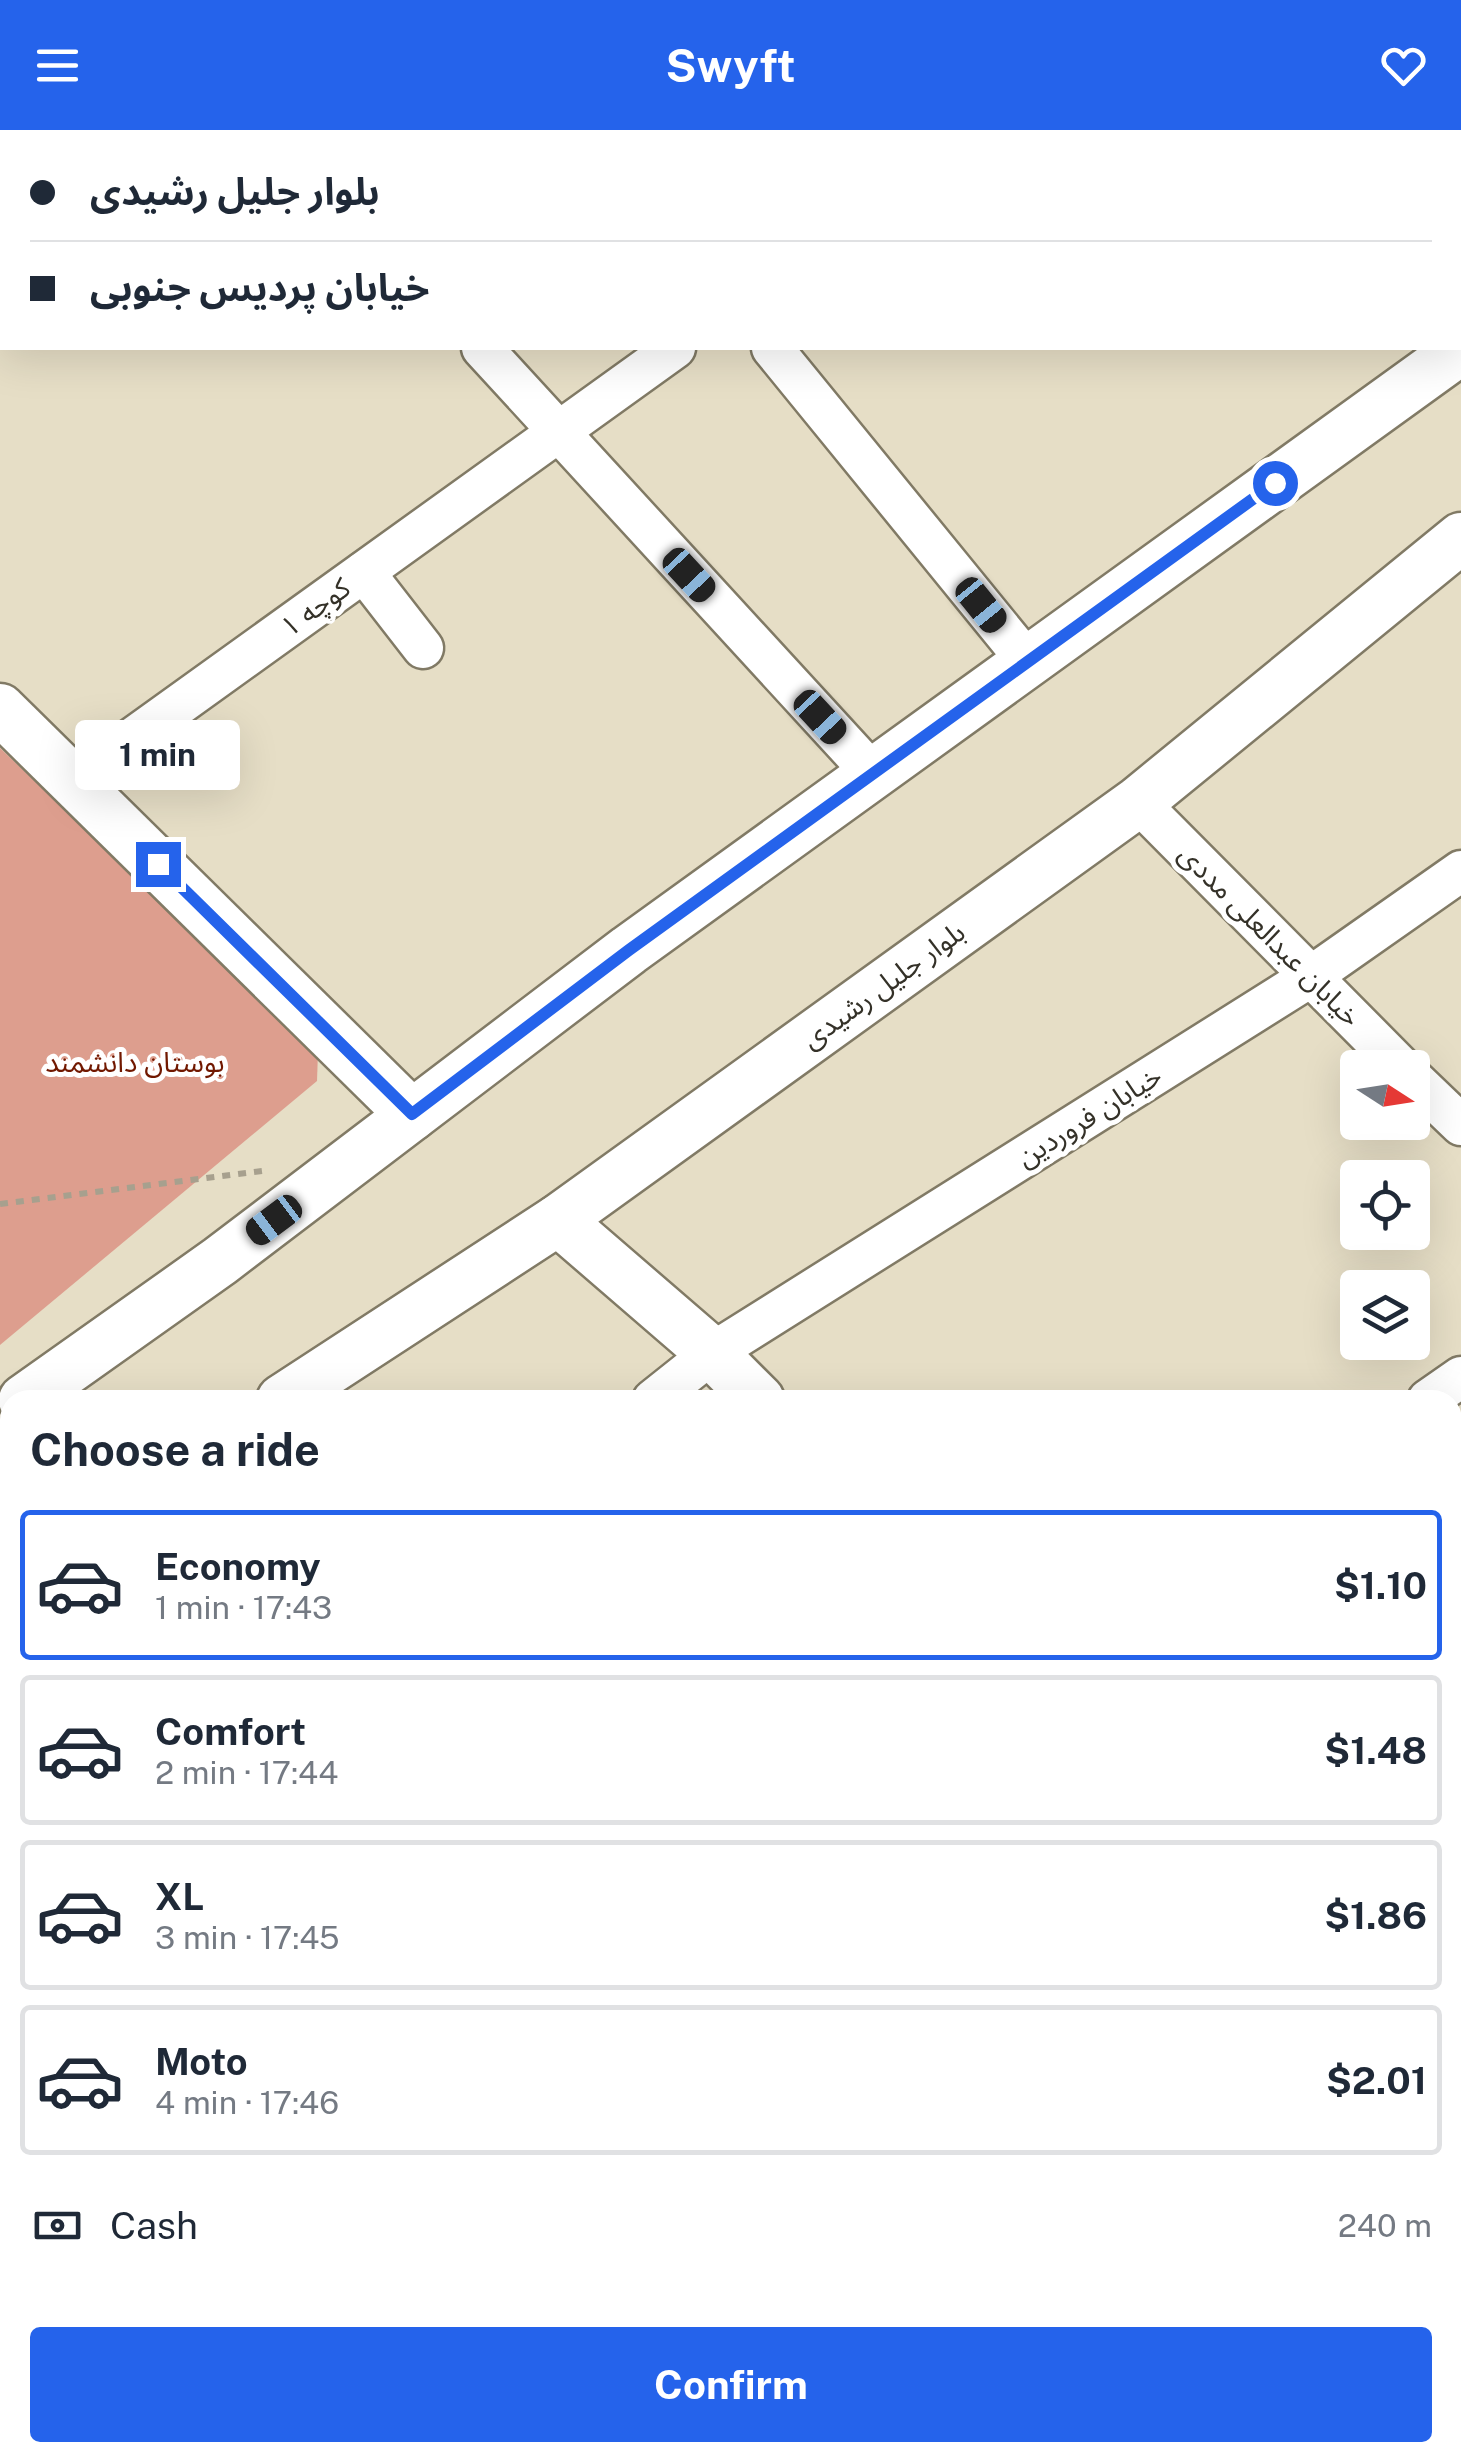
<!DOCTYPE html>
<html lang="en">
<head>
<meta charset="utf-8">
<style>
	:root { --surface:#fff; --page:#f6f6f7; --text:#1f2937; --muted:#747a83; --line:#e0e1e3; --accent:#2563eb }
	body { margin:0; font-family:"Public Sans","Noto Sans Arabic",sans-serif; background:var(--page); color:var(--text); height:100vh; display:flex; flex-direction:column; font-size:38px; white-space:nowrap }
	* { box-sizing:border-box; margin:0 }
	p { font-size:32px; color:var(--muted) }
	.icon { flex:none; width:55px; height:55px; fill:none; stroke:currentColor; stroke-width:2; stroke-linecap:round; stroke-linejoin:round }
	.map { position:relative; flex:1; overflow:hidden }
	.drawer { position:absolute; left:0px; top:1260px; width:1462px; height:1072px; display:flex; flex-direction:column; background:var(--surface); border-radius:30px 30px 0 0; box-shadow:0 10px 40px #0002 }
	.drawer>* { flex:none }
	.top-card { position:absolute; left:0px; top:0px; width:1462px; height:220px; box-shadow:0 10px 40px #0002; display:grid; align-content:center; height:220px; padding:0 30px; background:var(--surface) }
	.needle { width:65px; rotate:102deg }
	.tools { position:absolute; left:1340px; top:920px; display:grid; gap:20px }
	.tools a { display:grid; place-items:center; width:90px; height:90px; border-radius:10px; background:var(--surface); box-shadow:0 10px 40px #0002; font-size:50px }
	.end { position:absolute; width:45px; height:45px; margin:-22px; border:12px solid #2563eb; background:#fff; box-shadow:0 0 0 5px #fff }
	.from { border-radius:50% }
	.bubble { position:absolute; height:70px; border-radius:10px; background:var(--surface); box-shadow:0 10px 40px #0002; font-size:32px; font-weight:700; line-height:70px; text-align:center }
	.car { position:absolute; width:30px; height:60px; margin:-30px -15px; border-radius:12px; box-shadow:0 0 8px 2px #0007; background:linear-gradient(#222 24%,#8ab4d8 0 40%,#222 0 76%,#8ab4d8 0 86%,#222 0) }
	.top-card b { display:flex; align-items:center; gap:35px; height:95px; font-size:38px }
	.top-card b+b { border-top:2px solid var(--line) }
	.top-card i { width:25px; height:25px; background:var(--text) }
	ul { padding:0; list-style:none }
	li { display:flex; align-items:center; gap:30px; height:150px; margin:0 20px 15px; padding:0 10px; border:5px solid var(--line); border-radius:10px }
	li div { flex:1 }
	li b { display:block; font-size:38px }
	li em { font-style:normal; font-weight:700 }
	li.selected { border-color:var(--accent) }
	li>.icon { width:90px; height:90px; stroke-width:1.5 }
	h2 { padding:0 30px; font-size:45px; line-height:120px }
	.pay { display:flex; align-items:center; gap:25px; height:110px; padding:0 30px; font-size:38px }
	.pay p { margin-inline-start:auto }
	.button { display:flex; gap:20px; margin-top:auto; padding:20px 30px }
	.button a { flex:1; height:115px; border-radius:10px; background:var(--accent); color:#fff; font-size:40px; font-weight:700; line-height:115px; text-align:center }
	header { display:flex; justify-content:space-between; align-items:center; height:130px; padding:0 30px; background:var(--accent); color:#fff; font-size:45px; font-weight:700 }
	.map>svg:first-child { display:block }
</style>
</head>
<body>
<header><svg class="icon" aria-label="menu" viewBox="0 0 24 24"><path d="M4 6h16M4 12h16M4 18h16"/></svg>Swyft<svg class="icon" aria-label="heart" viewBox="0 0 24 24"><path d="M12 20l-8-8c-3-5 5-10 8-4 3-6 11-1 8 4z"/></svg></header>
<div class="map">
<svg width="1461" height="2331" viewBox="0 0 1461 2331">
	<rect width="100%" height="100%" fill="#e6dec6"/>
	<!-- green -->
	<path fill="#dd9e8e" d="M 0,618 L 318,922 L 317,951 L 0,1215 Z"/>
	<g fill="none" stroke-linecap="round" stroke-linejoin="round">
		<defs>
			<g id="minor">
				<path d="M 292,0 L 294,2"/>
				<path d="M 251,2 L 255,0"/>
				<path d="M 970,2 L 973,0"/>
				<path d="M 0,180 L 2,178"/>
				<path d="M 482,218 L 873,644"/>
				<path d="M 772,218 L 1028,532"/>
				<path d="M 364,442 L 423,518"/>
				<path d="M 73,651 L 675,218"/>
				<path d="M 1138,672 L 1402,938"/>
				<path d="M 1412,948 L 1461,995"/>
				<path d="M 653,1270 L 712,1223 L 1310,847 L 1461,741"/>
				<path d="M 1428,1270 L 1461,1247"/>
				<path d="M 0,1561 L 10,1574"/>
				<path d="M 1452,1752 L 1461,1746"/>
				<path d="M 596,2322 L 603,2331"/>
				<path d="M 1451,2322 L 1458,2331"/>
				<path d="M 739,2331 L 749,2322"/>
			</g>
			<g id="tertiary">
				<path d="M 0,579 L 412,985"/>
				<path d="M 558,1090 L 712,1223 L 759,1270"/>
				<path d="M 24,1270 L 220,1131 L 629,820 L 1461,219"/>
				<path d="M 282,1270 L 558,1090 L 1138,672 L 1461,408"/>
				<path d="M 0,1454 L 10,1447"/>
				<path d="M 1452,1946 L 1461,1955"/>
			</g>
		</defs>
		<!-- minor casing -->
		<use href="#minor" stroke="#817a65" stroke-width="45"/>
		<!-- tertiary casing -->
		<use href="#tertiary" stroke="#817a65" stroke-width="55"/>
		<!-- path -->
		<path stroke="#a7a08e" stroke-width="6" stroke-dasharray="8 8" stroke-linecap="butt" d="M 0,1074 L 262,1041"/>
		<!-- minor -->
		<use href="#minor" stroke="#fff" stroke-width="40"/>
		<!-- tertiary -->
		<use href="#tertiary" stroke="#fff" stroke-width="50"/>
	</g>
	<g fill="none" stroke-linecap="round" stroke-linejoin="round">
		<!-- route -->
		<path stroke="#2563eb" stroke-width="12" d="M 158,734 L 412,984 L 629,820 L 1275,353"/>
	</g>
	<g text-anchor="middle" stroke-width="10" stroke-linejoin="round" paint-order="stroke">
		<!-- street labels -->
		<g font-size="28" fill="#343128" stroke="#fff">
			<text transform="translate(315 477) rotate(-36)" y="10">کوچه ۱</text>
			<text transform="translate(1270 805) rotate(45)" y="10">خیابان عبدالعلی مددی</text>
			<text transform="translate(883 855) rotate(-36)" y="10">بلوار جلیل رشیدی</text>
			<text transform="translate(1089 986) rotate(-32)" y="10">خیابان فروردین</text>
		</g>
		<!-- park labels -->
		<g font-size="28" fill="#711800" stroke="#fff">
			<text x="135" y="942">بوستان دانشمند</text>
		</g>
	</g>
</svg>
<div class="tools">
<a><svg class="needle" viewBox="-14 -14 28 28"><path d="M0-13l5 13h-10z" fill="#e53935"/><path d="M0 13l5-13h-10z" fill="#747a83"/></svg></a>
<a><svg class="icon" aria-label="locate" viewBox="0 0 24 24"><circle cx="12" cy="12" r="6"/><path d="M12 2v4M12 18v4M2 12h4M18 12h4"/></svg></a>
<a><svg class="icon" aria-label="layers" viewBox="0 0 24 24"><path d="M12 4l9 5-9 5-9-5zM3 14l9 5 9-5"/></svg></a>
</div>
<i class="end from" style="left:1275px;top:353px"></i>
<i class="end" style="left:158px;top:734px"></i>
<div class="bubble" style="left:75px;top:590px;width:165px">1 min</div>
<i class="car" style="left:689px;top:445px;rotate:137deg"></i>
<i class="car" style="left:981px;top:475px;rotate:141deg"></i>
<i class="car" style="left:820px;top:587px;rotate:137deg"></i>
<i class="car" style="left:274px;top:1090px;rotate:233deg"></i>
<div class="top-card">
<b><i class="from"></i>بلوار جلیل رشیدی</b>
<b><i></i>خیابان پردیس جنوبی</b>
</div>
<section class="drawer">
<h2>Choose a ride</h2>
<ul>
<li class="selected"><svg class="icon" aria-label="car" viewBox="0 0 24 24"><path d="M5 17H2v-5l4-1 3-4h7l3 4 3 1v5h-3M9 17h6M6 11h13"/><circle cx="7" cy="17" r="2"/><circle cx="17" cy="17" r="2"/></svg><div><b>Economy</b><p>1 min · 17:43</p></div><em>$1.10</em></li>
<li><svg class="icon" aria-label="car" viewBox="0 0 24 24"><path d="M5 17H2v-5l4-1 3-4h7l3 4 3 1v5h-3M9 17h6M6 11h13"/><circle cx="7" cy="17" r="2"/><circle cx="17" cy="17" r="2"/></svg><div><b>Comfort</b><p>2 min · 17:44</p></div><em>$1.48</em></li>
<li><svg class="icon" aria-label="car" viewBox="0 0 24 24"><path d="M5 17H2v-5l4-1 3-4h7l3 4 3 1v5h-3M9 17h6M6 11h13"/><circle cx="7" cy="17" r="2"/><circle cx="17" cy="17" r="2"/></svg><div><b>XL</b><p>3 min · 17:45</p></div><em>$1.86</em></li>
<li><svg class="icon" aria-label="car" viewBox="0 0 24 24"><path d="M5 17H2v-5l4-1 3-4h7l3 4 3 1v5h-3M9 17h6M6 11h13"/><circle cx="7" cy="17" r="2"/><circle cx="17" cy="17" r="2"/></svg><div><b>Moto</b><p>4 min · 17:46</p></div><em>$2.01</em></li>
</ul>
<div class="pay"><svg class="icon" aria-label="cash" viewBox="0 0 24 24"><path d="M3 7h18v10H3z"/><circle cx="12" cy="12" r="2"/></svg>Cash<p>240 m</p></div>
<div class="button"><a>Confirm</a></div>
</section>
</div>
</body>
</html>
